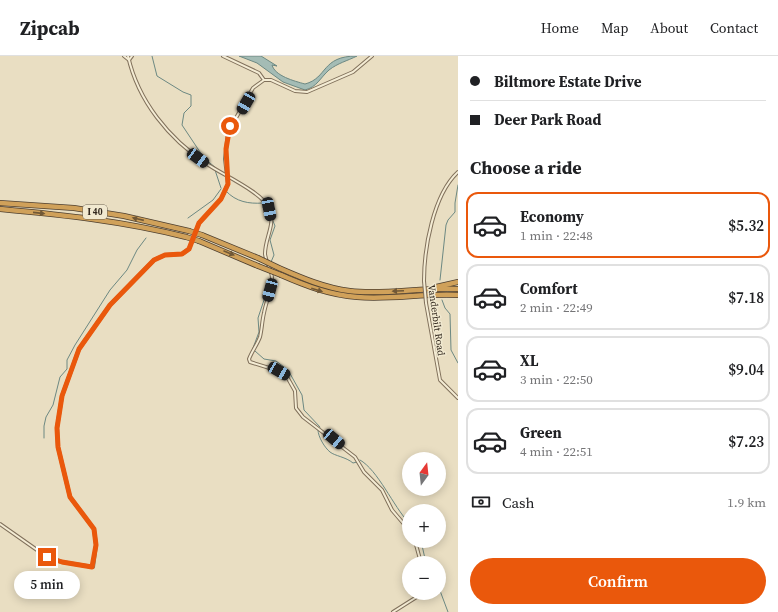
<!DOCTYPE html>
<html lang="en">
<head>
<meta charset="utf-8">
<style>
	:root { --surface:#fff; --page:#f6f6f6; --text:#202124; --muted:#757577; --line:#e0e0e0; --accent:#ea580c }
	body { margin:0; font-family:"Source Serif 4",serif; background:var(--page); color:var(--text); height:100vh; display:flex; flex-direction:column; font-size:15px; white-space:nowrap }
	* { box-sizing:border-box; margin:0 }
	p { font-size:13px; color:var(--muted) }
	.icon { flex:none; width:22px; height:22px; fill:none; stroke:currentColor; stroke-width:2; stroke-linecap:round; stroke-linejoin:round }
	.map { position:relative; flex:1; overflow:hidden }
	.side { display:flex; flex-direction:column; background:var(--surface); width:320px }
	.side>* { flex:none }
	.guide { display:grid; align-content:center; height:88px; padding:0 12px; background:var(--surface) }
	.needle { width:26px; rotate:15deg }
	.fabs { position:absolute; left:402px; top:396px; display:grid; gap:8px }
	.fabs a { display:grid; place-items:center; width:44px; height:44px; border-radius:50%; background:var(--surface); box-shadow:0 2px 10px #0003; font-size:20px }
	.end { position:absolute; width:18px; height:18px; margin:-9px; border:5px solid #ea580c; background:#fff; box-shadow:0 0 0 2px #fff }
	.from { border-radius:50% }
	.bubble { position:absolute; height:28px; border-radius:14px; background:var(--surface); box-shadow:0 2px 10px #0003; font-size:13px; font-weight:600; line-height:28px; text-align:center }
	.car { position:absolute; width:12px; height:24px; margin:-12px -6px; border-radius:5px; box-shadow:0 0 3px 1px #0007; background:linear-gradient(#222 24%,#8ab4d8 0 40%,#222 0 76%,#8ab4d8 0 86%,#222 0) }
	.guide b { display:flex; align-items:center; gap:14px; height:38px; font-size:15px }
	.guide b+b { border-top:1px solid var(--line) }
	.guide i { width:10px; height:10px; background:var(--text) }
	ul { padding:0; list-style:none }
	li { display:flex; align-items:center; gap:12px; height:66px; margin:0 8px 6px; padding:0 4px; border:2px solid var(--line); border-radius:12px }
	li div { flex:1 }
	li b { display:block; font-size:15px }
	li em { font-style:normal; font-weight:600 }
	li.selected { border-color:var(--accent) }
	li>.icon { width:36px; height:36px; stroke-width:1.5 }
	h2 { padding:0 12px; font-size:18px; line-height:48px }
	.pay { display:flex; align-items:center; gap:10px; height:44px; padding:0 12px; font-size:15px }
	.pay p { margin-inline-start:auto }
	.primary-button { display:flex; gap:8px; margin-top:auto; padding:8px 12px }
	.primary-button a { flex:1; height:46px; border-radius:24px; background:var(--accent); color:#fff; font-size:16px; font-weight:600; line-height:46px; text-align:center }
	header { display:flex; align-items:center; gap:24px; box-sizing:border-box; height:56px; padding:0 20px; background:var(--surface); border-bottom:1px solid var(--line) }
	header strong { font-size:19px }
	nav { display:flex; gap:22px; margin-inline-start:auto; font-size:14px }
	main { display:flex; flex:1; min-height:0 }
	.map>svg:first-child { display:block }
</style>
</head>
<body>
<header>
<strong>Zipcab</strong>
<nav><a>Home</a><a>Map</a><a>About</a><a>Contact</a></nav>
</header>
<main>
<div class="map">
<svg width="458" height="556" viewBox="0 0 458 556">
	<rect width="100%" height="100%" fill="#e9dec2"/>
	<!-- water -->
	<path fill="#a4bcb5" stroke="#6c8882" d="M 239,0 L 261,0 L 277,10 L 272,9 C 275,20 294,25 305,28 C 328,22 321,0 357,0 C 347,5 338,7 329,14 C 320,22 317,31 305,34 L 283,26 L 257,7 Z"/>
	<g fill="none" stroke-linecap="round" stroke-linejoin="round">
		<!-- stream -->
		<g stroke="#6c8882" stroke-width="1">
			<path d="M 152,0 L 157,20 L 183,36 L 191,39 L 191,50 L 184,57 L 182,69 L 204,102 L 216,112"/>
			<path d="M 215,114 L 221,132"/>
			<path d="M 226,135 C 236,146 249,148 263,147 L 263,152 L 268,156 L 267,162 L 270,165"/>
			<path d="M 188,162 L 213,144 L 221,133"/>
			<path d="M 271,206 L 274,199 L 270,184 L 275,170 L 273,165"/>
			<path d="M 440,224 L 446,169 L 448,164 L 455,156 L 455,147 L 458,129"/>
			<path d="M 442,244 L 445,252 L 450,258 L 451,294 L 458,307"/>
			<path d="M 253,292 L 259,276 L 258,262 L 271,223"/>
			<path d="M 255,295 L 264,303 L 276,305 L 288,314 L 302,339 L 304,354 L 320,371"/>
			<path d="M 318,374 C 318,381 325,392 330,396 C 335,400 346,401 353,407 L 357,406"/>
			<path d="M 44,382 L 44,370 L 46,361 L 53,349 L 60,321 L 67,313 L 67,304 L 75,289 L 110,234 L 127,214 L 137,194 L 146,182"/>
			<path d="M 360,404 C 378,414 393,450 409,467"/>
			<path d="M 421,485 L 426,507"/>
			<path d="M 439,532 L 448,556"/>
		</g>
		<defs>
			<g id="minor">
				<path d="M 124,0 L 129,4 L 132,0"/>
				<path d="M 128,0 C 138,45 169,83 207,108 C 223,119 264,137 270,154 C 275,170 265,182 265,198 C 266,207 273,216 272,224 C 271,235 266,246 264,257 C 262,265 262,273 260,281 C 257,289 252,295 249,303 L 250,306 L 279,315 L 286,319 L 295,335 L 296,352 L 303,361 L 355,401 L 364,416 L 382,434 L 392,454 L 409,474"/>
				<path d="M 223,0 L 259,17 L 264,24"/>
				<path d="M 424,225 C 424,193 433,139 458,116"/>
				<path d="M 426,247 L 440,324 L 458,342"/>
				<path d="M 0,468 L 47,501 L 62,506 L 93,511 L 96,489 L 94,473 L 70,441 L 58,391 L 57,372 L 62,340 L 79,293 L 110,249 L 154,204 L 165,199 L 182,198 L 189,193 L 199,167 L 221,143 L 228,128 L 225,103 L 228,76 L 253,32 L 264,24 L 271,24 L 295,35 L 307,36 L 353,16 L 372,0"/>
				<path d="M 415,485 L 421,507"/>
				<path d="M 393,556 L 423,537"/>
			</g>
			<g id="motorway">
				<path d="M 0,147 L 74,152 L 124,160 L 189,175"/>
				<path d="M 0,153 C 64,159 123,165 186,181"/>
				<path d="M 202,179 L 258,202"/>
				<path d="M 199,185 L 258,210"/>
				<path d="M 279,212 C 302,222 325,232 350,235 C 386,239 422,231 458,233"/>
				<path d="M 281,219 C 306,230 330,239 357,241 C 390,244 424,237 458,239"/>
				<path d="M 436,231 L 458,226"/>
			</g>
		</defs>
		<!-- minor casing -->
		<use href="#minor" stroke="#80705b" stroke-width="4"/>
		<!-- motorway casing -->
		<use href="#motorway" stroke="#4e3f2f" stroke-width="6"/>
		<!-- minor -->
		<use href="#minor" stroke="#f4ecd4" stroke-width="2"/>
		<!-- motorway -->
		<use href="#motorway" stroke="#d0a15a" stroke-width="4.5"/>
		<defs>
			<path id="minor-bridge" d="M 424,225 L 426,247"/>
			<g id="motorway-bridge">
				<path d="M 189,175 L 202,179"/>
				<path d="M 186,181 L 199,185"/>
				<path d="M 258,202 L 279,212"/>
				<path d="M 258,210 L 281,219"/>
			</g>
		</defs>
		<!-- minor-bridge casing -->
		<use href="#minor-bridge" stroke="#80705b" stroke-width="4" stroke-linecap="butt"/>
		<!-- motorway-bridge casing -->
		<use href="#motorway-bridge" stroke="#4e3f2f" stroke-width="6" stroke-linecap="butt"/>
		<!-- minor-bridge -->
		<use href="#minor-bridge" stroke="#f4ecd4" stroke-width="2"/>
		<!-- motorway-bridge -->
		<use href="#motorway-bridge" stroke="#d0a15a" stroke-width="4.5"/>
	</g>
	<!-- one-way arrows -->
	<defs><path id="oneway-solid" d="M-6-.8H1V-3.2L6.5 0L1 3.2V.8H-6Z"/></defs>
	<g fill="#715836">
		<use href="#oneway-solid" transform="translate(39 157) rotate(6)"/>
		<use href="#oneway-solid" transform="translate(138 163) rotate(-167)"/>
		<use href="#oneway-solid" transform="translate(229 197) rotate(23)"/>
		<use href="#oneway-solid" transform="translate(317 234) rotate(17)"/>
		<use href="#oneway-solid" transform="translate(398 235) rotate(177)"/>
	</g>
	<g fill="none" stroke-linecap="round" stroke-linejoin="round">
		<!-- route -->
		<path stroke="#ea580c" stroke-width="5" d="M 47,501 L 62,506 L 92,511 L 96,489 L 94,473 L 70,441 L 58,391 L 57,372 L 62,340 L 79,293 L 110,249 L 154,204 L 165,199 L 182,198 L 189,193 L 199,167 L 221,143 L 228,128 L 226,93 L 230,70"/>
	</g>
	<g text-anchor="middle" stroke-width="3" stroke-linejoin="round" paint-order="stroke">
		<!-- shield labels -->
		<rect fill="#f1e9d0" stroke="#6b6253" stroke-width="1" x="83" y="149" width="24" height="14" rx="3"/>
		<g font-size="9" font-weight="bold" fill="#32281e">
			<text x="95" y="159">I 40</text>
		</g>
		<!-- street labels -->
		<g font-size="10" fill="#32281e" stroke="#f1e9d0">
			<text transform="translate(437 264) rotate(82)" y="4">Vanderbilt Road</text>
		</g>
	</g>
</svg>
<div class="fabs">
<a><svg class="needle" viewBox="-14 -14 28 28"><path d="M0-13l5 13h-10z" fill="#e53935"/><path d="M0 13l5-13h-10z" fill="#757577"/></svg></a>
<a>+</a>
<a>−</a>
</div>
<i class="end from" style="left:230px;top:70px"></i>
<i class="end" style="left:47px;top:501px"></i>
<div class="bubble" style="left:14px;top:515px;width:66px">5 min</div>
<i class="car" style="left:246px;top:47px;rotate:210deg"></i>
<i class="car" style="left:198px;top:102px;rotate:126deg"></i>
<i class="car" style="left:269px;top:153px;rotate:169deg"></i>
<i class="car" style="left:270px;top:234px;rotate:195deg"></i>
<i class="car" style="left:279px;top:315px;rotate:120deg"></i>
<i class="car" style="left:334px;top:383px;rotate:130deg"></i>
</div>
<section class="side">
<div class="guide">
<b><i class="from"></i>Biltmore Estate Drive</b>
<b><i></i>Deer Park Road</b>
</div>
<h2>Choose a ride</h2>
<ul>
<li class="selected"><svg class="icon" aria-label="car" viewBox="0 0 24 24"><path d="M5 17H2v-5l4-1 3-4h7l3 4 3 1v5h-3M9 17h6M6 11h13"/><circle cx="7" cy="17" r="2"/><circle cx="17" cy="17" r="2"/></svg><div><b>Economy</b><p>1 min · 22:48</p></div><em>$5.32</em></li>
<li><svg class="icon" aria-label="car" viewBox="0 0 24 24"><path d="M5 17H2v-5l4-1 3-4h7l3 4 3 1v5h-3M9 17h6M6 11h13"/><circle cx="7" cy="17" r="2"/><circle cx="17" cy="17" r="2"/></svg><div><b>Comfort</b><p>2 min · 22:49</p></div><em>$7.18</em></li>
<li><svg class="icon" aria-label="car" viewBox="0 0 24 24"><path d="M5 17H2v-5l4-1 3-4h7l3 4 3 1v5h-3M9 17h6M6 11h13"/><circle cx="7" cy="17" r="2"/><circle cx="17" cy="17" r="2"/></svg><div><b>XL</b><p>3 min · 22:50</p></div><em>$9.04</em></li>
<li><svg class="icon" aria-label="car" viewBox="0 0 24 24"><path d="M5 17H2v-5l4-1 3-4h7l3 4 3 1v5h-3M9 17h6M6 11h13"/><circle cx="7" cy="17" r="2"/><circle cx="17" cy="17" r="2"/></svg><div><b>Green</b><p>4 min · 22:51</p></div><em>$7.23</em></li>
</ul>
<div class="pay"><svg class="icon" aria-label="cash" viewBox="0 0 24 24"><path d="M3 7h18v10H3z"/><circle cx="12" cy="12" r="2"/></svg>Cash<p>1.9 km</p></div>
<div class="primary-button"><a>Confirm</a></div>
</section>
</main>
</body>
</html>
